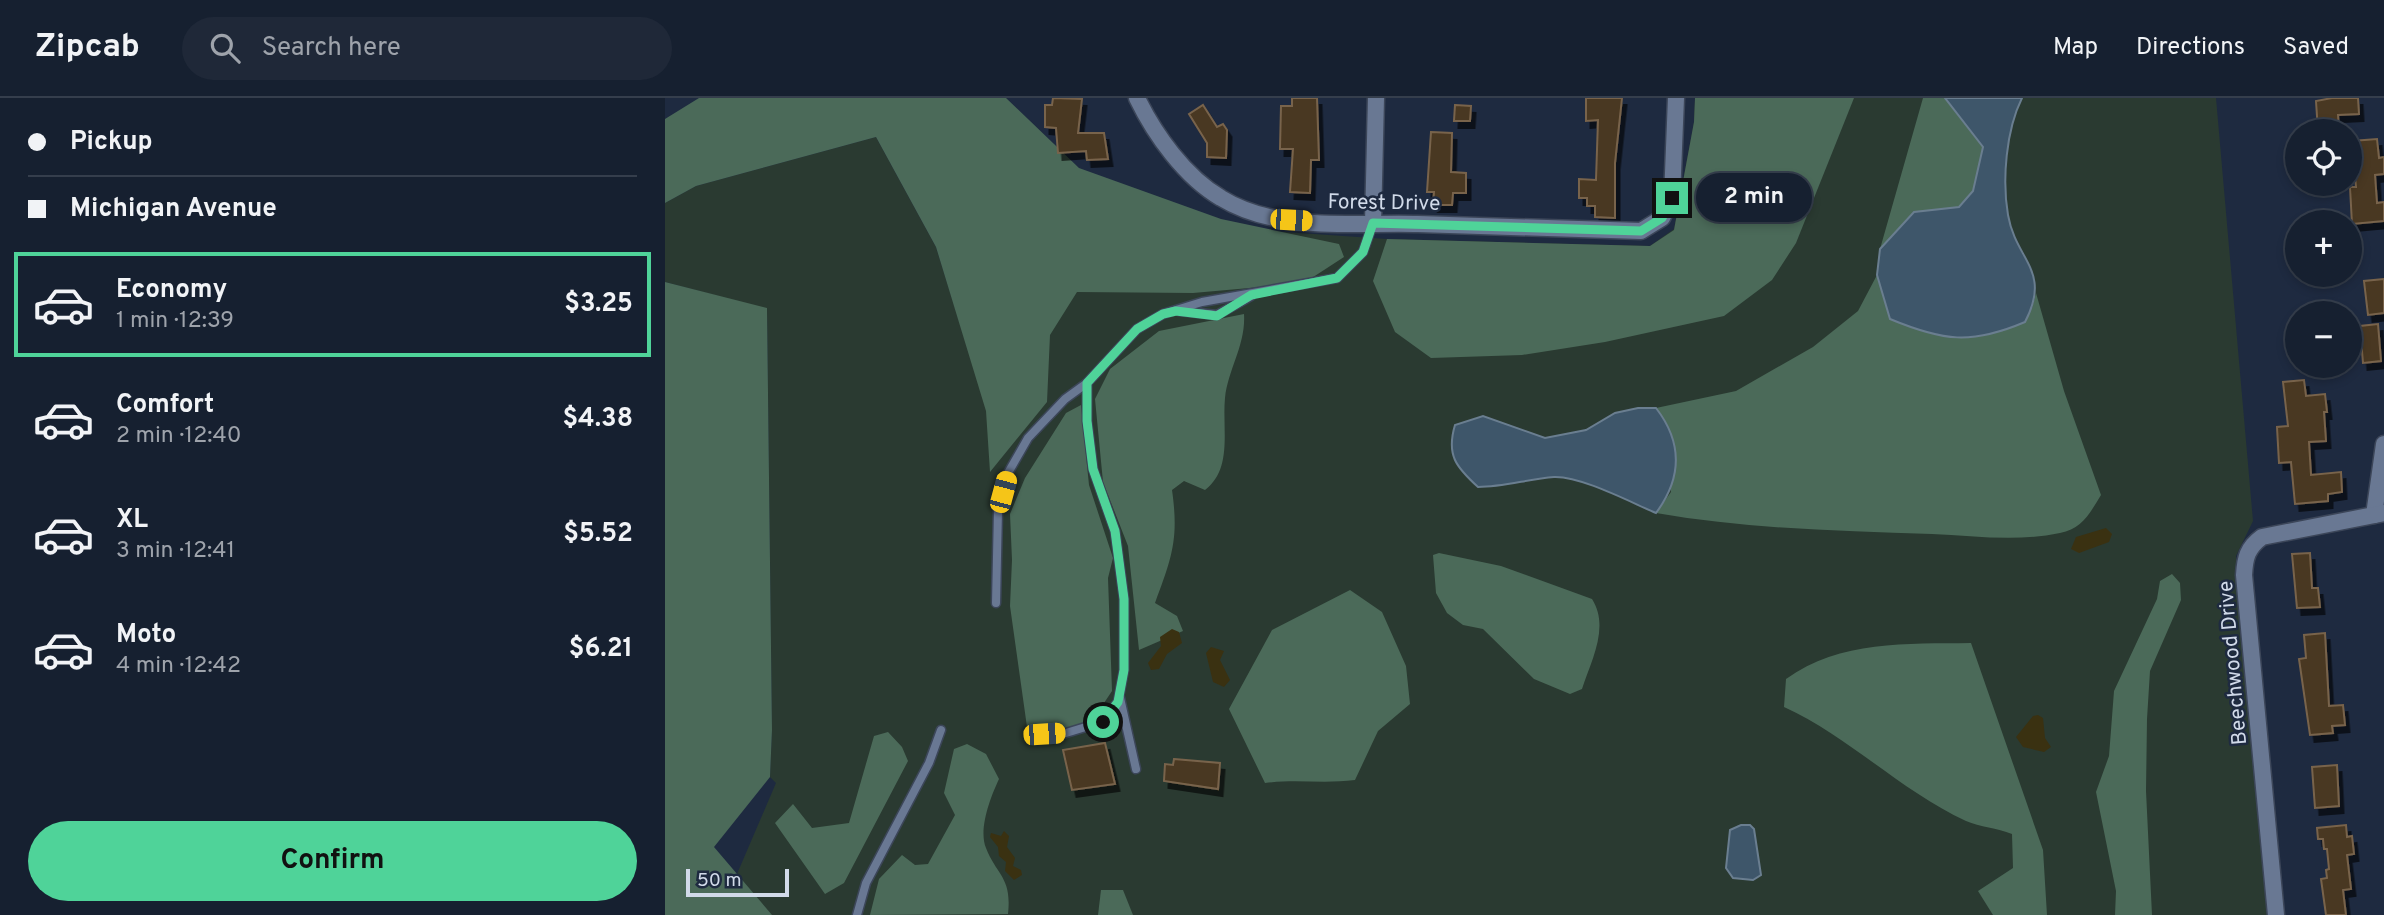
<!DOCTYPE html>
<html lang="en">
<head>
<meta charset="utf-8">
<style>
	:root { --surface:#162030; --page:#1f2838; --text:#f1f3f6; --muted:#9ea3ab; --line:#353e4c; --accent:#4fd399 }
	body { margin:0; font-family:Overpass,sans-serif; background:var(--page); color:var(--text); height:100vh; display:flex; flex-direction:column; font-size:26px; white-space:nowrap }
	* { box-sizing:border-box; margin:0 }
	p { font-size:23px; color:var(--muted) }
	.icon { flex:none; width:38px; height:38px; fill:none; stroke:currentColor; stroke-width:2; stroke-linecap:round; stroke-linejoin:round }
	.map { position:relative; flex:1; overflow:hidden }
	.sheet { display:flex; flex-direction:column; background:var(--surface); width:665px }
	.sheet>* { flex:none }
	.top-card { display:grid; align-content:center; height:154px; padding:0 28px; background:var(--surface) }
	.buttons { position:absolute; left:1620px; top:21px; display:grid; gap:14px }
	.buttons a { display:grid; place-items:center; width:77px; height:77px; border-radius:50%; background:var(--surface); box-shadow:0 4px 10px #0003,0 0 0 2px var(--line); font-size:35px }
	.scale { position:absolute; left:21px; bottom:18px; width:103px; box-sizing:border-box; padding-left:7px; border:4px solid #d1dae9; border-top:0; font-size:19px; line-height:24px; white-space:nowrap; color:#d1dae9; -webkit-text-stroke:5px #1e2a40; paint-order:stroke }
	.end { position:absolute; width:32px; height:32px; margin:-16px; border:9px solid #4fd399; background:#111; box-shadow:0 0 0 4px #111 }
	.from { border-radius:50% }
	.bubble { position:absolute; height:49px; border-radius:24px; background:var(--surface); box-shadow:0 4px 10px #0003,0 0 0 2px var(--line); font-size:23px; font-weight:700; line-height:49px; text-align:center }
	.car { position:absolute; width:21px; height:42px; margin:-21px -10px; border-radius:9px; box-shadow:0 0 5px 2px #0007; background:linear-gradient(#f5c518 24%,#345 0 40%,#f5c518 0 76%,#345 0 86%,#f5c518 0) }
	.top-card b { display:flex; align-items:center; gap:24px; height:66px; font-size:26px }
	.top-card b+b { border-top:2px solid var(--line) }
	.top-card i { width:18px; height:18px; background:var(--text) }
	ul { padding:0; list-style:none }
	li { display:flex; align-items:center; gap:21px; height:105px; margin:0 14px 10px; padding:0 14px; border:4px solid transparent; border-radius:0px }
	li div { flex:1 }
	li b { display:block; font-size:26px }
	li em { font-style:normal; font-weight:700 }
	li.current { border-color:var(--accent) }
	li>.icon { width:63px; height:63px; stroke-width:1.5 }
	.button { display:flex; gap:14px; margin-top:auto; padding:14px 28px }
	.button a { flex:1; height:80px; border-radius:42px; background:var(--accent); color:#111; font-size:28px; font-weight:700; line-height:80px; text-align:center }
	header { display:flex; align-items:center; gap:42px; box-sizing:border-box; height:98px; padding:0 35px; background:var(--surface); border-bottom:2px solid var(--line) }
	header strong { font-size:33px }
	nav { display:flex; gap:38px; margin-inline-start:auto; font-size:24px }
	.search { width:490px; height:63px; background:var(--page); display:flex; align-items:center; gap:18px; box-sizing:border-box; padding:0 24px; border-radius:38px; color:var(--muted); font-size:26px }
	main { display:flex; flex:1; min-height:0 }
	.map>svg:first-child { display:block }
</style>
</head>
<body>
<header>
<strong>Zipcab</strong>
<div class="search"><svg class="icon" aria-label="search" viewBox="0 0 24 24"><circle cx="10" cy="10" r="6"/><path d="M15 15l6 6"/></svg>Search here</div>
<nav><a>Map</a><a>Directions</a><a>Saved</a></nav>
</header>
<main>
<section class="sheet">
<div class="top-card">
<b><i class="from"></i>Pickup</b>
<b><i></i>Michigan Avenue</b>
</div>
<ul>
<li class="current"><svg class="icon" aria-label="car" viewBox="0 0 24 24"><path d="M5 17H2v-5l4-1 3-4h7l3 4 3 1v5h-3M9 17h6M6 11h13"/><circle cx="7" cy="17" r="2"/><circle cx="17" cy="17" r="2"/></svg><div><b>Economy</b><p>1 min · 12:39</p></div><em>$3.25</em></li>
<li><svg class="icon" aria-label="car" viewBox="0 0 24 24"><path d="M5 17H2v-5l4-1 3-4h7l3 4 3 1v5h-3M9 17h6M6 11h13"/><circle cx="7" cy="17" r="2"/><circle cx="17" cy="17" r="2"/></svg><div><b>Comfort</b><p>2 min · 12:40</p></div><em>$4.38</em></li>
<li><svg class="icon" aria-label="car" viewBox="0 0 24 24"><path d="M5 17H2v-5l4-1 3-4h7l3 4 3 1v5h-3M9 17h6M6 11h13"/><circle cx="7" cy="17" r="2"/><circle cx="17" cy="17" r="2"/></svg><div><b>XL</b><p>3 min · 12:41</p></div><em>$5.52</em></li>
<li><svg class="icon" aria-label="car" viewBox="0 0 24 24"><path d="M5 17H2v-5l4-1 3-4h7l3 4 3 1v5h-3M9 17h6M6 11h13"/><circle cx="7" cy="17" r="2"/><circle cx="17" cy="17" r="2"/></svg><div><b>Moto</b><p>4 min · 12:42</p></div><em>$6.21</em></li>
</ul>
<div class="button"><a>Confirm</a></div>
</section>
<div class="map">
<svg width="1719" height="817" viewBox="0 0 1719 817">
	<defs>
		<filter id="shadow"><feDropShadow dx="4.5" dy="7" stdDeviation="0" flood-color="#0009"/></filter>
	</defs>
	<rect width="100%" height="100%" fill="#1e2a40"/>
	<!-- green -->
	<path fill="#2a3a31" d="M 1030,0 L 1551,0 L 1588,423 L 1571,458 L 1602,817 L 72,817 L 69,783 L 111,685 L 105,679 L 107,632 L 102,211 L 0,184 L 0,105 L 31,88 L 211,39 L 271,149 L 304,255 L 339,204 L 592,132 L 722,141 L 985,148 L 1009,131 L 1029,24 Z"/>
	<!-- forest -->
	<g fill="#4b6a59">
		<path d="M 34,0 L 341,0 L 414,70 L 556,121 L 674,146 L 679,159 L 639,185 L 528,195 L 412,194 L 385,237 L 382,304 L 325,374 L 321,313 L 271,149 L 211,39 L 31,88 L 0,105 L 0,21 Z"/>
		<path d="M 1030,0 L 1189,0 L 1131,145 L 1107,182 L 1059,218 L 940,244 L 857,257 L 766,260 L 730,234 L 708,183 L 722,141 L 985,148 L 1009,132 L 1029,24 Z"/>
		<path d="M 1258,0 L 1280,0 L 1318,49 L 1308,93 L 1294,109 L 1249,115 L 1215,151 Z"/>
		<path d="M 1212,177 L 1225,221 L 1367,210 L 1371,195 L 1399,293 L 1436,397 C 1425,415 1417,431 1395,435 C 1354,444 1309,438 1267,436 C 1174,433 1083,431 991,415 L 1006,394 L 991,310 L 1071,293 L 1148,249 L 1193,213 Z"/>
		<path d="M 0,184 L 102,210 L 107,632 L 105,679 L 49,749 L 107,817 L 0,817 Z"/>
		<path d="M 579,216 C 581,247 563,271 560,300 C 557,331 568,371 540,392 L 519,383 L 507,392 C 514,441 507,459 490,505 L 512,518 L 518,533 L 474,552 L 463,448 L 438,384 L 430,301 L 445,271 L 494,233 Z"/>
		<path d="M 416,307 L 424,387 L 448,460 L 443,480 L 447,593 L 425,626 L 383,633 L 362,629 L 345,508 L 347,462 L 345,416 L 360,380 L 401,315 Z"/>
		<path d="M 774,455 L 836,468 L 927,501 C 945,529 926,563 917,591 L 905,596 L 869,581 L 818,531 L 798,527 L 782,515 L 771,495 L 768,457 Z"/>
		<path d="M 1507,476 L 1515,485 L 1516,502 L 1485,573 L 1482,621 L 1481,693 L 1487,817 L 1450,817 L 1451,793 L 1431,694 L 1444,658 L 1449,593 L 1492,501 L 1495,483 Z"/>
		<path d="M 685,492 L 717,514 L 741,568 L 745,606 L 713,633 L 690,682 C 659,686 631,681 600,685 L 564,611 L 607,532 Z"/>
		<path d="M 1306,545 L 1378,752 L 1382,817 L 1328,817 L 1313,793 L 1348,770 L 1347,736 C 1332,730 1315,729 1301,723 C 1236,693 1183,638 1119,609 L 1121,581 C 1175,542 1242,546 1306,545 Z"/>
		<path d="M 223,634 L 237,649 L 243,663 L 179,785 L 160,796 L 110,725 L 128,706 L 147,730 L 184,725 L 209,638 Z"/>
		<path d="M 302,646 L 321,656 L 334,681 C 326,698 313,731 321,750 C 332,778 347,779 343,816 L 205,817 L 214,781 L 237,757 L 250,767 L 263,766 L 290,717 L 279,695 L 289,651 Z"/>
		<path d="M 436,792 L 458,792 L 468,817 L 433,817 Z"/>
	</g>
	<!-- sand -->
	<g fill="#3a3111">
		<path d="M 1441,430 L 1447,436 L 1444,444 L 1414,455 L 1406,451 L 1411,439 Z"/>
		<path d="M 507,531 L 514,534 L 517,545 L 502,556 L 494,571 L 486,572 L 483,565 L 496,548 L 495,539 Z"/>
		<path d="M 546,549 L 559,553 L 555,562 L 565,582 L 559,589 L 548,584 L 541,555 Z"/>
		<path d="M 1373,617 L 1378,620 L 1380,640 L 1386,649 L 1379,654 L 1358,649 L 1351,639 L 1368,618 Z"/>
		<path d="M 339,733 L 344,738 L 342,749 L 350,760 L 348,768 L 356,772 L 357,777 L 349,782 L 340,773 L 341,764 L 334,758 L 333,749 L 325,739 L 326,735 L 336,738 Z"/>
	</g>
	<!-- water -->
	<g fill="#3e566a" stroke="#6a7e90" stroke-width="2">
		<path d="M 1280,0 L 1357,0 C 1341,32 1337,82 1343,117 C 1351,163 1387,172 1360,224 C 1306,247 1278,243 1225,221 L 1212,177 L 1215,151 L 1249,114 L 1294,109 L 1308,93 L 1318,49 Z"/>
		<path d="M 973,310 L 991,310 C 1018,345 1017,380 991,415 C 965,404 916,378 889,379 C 863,381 839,389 813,389 C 791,369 781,357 790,327 L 818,318 L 880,340 L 921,332 L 950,315 Z"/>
		<path d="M 1076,727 L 1085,727 L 1089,731 L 1096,777 L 1088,782 L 1068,780 L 1061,770 L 1065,732 Z"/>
	</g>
	<!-- building -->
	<g fill="#493720" stroke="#78634b" stroke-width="2" filter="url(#shadow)">
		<path d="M 388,0 L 417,1 L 413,35 L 439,35 L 443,61 L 422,62 L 421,53 L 393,55 L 391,30 L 380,29 L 380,7 L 387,7 Z"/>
		<path d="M 627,0 L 652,0 L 654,62 L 646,62 L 645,95 L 625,94 L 628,51 L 615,51 L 616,8 L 627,8 Z"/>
		<path d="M 921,0 L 957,0 L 950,65 L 950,120 L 930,119 L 930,108 L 922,108 L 922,100 L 914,100 L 914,81 L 931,82 L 933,22 L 921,23 Z"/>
		<path d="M 1667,0 L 1693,0 L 1694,16 L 1673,17 L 1674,33 L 1653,33 L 1651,3 Z"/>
		<path d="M 538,7 L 552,29 L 558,26 L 562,32 L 561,60 L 542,59 L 542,45 L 524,16 Z"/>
		<path d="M 790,7 L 806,8 L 805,23 L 789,23 Z"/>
		<path d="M 766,34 L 787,35 L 786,74 L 801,75 L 801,95 L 788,95 L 787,107 L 768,107 L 769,94 L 762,94 Z"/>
		<path d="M 1712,41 L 1714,60 L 1719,59 L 1719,76 L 1710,77 L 1712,105 L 1719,104 L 1719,123 L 1687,126 L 1685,89 L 1691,89 L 1687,43 Z"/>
		<path d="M 1719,181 L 1719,215 L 1703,217 L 1699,183 Z"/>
		<path d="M 1713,226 L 1716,263 L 1698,265 L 1695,228 Z"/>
		<path d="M 1639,282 L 1641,298 L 1660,296 L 1662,314 L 1659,314 L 1661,343 L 1644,344 L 1646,377 L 1676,374 L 1677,394 L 1663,396 L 1663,403 L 1630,406 L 1626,364 L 1614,365 L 1612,329 L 1623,328 L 1618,284 Z"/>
		<path d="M 1645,455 L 1647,490 L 1653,490 L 1655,509 L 1632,510 L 1627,456 Z"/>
		<path d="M 1660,535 L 1664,608 L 1678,607 L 1680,627 L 1667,628 L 1668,635 L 1645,637 L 1634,561 L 1641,560 L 1639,537 Z"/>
		<path d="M 440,645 L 450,686 L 407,692 L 398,652 Z"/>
		<path d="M 509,661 L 555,665 L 553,691 L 499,683 L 500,666 L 508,667 Z"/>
		<path d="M 1672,667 L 1674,708 L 1650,710 L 1647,669 Z"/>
		<path d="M 1681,727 L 1682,739 L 1687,738 L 1689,756 L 1682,757 L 1686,791 L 1678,792 L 1681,817 L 1661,817 L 1656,781 L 1662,780 L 1661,772 L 1664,771 L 1662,751 L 1659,751 L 1658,741 L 1653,741 L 1652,730 Z"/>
	</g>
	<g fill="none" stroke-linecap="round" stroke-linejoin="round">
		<defs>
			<g id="service">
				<path d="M 514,213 L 552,217 L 586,198"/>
				<path d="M 331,505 L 333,412 L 343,375 L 363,340 L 400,301 L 422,285 L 472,231 L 498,216 L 537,204 L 672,180 L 698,154 L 708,125"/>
				<path d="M 455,600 L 471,671"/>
				<path d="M 365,636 L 401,635 L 437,624 L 453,604 L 459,572 L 459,501 L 450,433 L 428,371 L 422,323 L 422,285"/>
				<path d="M 192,817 L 201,785 L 264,665 L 276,632"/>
			</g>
			<g id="minor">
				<path d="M 472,0 C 490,37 520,79 556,100 C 613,135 690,124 753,126 C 828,128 902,131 976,133 L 997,120 L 1007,100 L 1011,0"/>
				<path d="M 708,125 L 711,0"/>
				<path d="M 1709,417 L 1719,346"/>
				<path d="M 1611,817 L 1579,477 C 1580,460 1582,450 1597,439 L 1719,415"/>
			</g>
		</defs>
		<!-- service casing -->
		<use href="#service" stroke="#3c4659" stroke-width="11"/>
		<!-- minor casing -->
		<use href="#minor" stroke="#3c4659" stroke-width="19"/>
		<!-- service -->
		<use href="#service" stroke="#697893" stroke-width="8"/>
		<!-- minor -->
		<use href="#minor" stroke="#697893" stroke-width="16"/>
	</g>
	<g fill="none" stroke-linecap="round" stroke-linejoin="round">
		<!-- route -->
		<path stroke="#4fd399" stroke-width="9" d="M 438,624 L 453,604 L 459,572 L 459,501 L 450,433 L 428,371 L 422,323 L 422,285 L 472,231 L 498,216 L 511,213 L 552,218 L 586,197 L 672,180 L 698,154 L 708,125 L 976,133 L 997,120 L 1007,100"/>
	</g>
	<g text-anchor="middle" stroke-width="5" stroke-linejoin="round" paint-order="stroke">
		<!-- street labels -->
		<g font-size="21" fill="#d1dae9" stroke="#1e2a40">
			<text transform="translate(719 104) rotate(1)" y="7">Forest Drive</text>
			<text transform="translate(1567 565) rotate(-95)" y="7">Beechwood Drive</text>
		</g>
	</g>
</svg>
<div class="buttons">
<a><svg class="icon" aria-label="locate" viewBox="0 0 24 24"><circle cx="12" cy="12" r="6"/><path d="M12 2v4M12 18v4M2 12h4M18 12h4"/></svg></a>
<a>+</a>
<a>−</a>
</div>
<div class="scale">50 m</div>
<i class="end from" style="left:438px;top:624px"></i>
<i class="end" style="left:1007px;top:100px"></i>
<div class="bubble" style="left:1031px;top:75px;width:116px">2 min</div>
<i class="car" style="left:626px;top:122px;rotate:93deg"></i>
<i class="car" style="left:338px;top:394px;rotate:15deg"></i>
<i class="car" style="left:379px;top:636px;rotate:86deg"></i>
</div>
</main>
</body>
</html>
